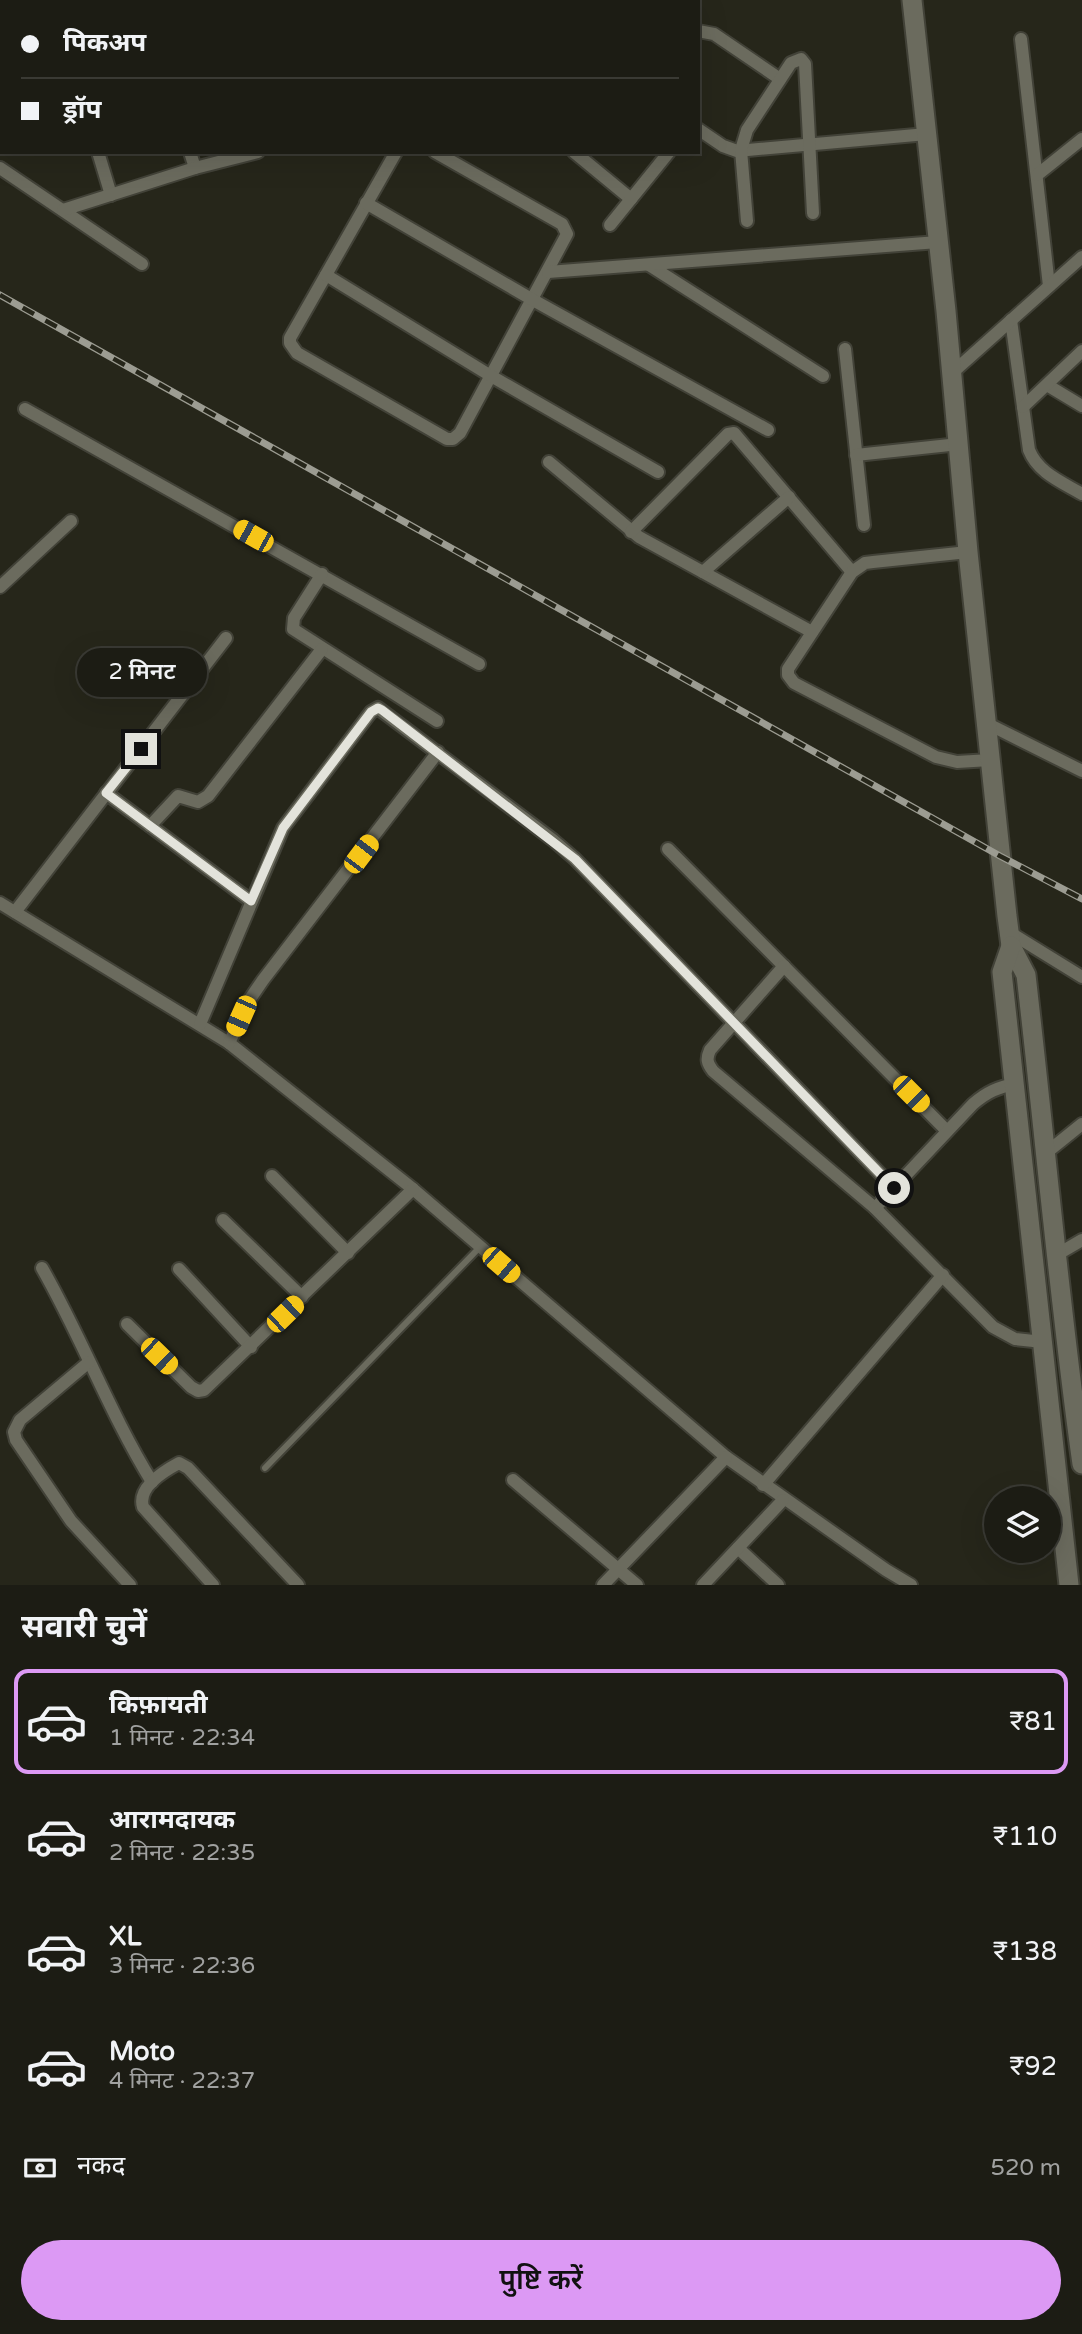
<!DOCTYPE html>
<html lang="hi">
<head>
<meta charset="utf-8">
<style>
	:root { --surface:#1c1c14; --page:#25251d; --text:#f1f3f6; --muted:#a0a1a0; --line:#3a3a34; --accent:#dc99f4 }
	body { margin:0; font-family:"Varela Round","Noto Sans Devanagari",sans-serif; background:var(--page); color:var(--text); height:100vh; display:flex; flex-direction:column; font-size:26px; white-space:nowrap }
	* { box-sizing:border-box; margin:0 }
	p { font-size:23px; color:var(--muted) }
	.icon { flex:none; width:38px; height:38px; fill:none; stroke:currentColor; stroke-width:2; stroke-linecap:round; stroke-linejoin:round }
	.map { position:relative; height:1585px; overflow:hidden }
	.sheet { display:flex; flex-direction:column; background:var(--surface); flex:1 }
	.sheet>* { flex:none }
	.guide { position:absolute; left:0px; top:0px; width:700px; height:154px; box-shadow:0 7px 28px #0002,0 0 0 2px var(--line); display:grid; align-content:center; height:154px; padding:0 21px; background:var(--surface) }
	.controls { position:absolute; left:984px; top:1486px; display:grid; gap:14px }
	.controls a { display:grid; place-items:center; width:77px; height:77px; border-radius:50%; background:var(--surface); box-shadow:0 7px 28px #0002,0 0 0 2px var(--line); font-size:35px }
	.end { position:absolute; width:32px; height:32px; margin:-16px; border:9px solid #e3e3db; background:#111; box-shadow:0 0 0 4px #111 }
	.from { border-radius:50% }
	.bubble { position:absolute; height:49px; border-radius:24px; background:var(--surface); box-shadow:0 7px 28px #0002,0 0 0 2px var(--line); font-size:23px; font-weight:600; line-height:49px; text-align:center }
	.car { position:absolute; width:21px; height:42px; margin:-21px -10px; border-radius:9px; box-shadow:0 0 5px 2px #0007; background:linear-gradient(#f5c518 24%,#345 0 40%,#f5c518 0 76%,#345 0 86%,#f5c518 0) }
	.guide b { display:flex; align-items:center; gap:24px; height:66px; font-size:26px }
	.guide b+b { border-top:2px solid var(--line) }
	.guide i { width:18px; height:18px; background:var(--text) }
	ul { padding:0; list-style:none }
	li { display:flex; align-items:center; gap:21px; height:105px; margin:0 14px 10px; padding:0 7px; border:4px solid transparent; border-radius:14px }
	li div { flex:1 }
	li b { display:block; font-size:26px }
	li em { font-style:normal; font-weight:600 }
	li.current { border-color:var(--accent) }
	li>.icon { width:63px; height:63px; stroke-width:1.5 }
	h2 { padding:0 21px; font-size:32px; line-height:84px }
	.pay { display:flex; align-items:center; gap:18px; height:77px; padding:0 21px; font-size:26px }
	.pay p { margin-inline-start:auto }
	.button { display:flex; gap:14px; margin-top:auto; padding:14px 21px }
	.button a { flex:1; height:80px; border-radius:42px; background:var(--accent); color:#111; font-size:28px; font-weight:600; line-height:80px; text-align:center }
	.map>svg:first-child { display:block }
</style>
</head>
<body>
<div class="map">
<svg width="1082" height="1585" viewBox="0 0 1082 1585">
	<rect width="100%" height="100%" fill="#26261a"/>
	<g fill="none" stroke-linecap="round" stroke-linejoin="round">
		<defs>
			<path id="service" d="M 265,1468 L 480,1247"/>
			<g id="minor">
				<path d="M 143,0 L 143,2"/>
				<path d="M 237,0 L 237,2"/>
				<path d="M 330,0 L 331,2"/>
				<path d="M 421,0 L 422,2"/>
				<path d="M 517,0 L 518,2"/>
				<path d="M 608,0 L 609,2"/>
				<path d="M 682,0 L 682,2"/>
				<path d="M 698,31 L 714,34 L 780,79"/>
				<path d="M 1021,39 L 1049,286"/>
				<path d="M 698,129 L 723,146 L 737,151 L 927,134"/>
				<path d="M 98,152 L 111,195"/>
				<path d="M 190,152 L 195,168"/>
				<path d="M 396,152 L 290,338 L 290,343 L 297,353 L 447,439 L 453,439 L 460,433 L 567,234 L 562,224 L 435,152"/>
				<path d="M 574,152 L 631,199"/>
				<path d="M 0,168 L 142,264"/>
				<path d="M 1037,175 L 1082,139"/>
				<path d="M 366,203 L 533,300 L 768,430"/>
				<path d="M 63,210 L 195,168 L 258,152"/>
				<path d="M 747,221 L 741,150 L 747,130 L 791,63 L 801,59 L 805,64 L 813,213"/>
				<path d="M 610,225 L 669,152"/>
				<path d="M 649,265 L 823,376"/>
				<path d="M 548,272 L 938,242"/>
				<path d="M 326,275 L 491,376 L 658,472"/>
				<path d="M 1011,320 L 1029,450 C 1038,473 1062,482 1082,494"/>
				<path d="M 845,349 L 864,525"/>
				<path d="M 952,373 L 1082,257"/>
				<path d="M 1047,385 L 1082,406"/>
				<path d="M 1023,407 L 1082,351"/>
				<path d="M 25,409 L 479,664"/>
				<path d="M 856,455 L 959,444"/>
				<path d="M 549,462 L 639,537 L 812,632"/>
				<path d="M 631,532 L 728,434 L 734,433 L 852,572"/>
				<path d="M 968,552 L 873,562 L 865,563 L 852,572 L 788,669 L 788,675 L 794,683 L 936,757 L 957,762 L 990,760"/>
				<path d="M 703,572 L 789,497"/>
				<path d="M 322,574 L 294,618 L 293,629 L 437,721"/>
				<path d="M 0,587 L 71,521"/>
				<path d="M 986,723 L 1082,771"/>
				<path d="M 106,793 L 251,901"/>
				<path d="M 150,826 L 178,796 L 198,802 L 208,796 L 322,649"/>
				<path d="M 668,849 L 947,1131"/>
				<path d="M 0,903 L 229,1043 L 413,1189 L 726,1457 L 886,1570 L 911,1585"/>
				<path d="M 15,912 L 226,638"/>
				<path d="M 1009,932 L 1082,977"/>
				<path d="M 784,966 L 710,1050 C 706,1059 707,1063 713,1071 L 875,1208 L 993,1327 L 1015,1339 L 1043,1342"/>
				<path d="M 200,1024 L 283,828 L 371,712 L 378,708 L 553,840 L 575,859 L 894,1188"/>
				<path d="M 229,1043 L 250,999 L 263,980 L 438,752"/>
				<path d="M 1046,1153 L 1082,1124"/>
				<path d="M 272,1176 L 348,1253"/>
				<path d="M 875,1208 L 973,1104 C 987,1092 998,1087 1016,1084"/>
				<path d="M 223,1220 L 302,1297"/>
				<path d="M 1058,1254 L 1082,1240"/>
				<path d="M 42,1268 C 82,1338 110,1414 152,1482"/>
				<path d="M 179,1269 L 251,1347"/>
				<path d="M 127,1324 L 191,1387 L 198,1391 L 204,1390 L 413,1189"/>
				<path d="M 89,1362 L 20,1420 L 14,1432 L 16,1440 L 71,1521 L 130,1585"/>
				<path d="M 513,1480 L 637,1585"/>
				<path d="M 763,1485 L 943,1275"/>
				<path d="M 738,1548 L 778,1585"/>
				<path d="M 213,1585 L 143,1507 C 137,1487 164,1471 179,1463 L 188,1468 L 298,1585"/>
				<path d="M 603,1585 L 726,1457"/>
				<path d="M 703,1585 L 783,1500"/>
			</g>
			<g id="secondary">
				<path d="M 912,0 L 946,311 L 968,552 L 1007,916 L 1011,946 L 1026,975 C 1045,1138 1059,1301 1082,1464"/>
				<path d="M 1011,946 L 1002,972 L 1069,1585"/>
			</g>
		</defs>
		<!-- service casing -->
		<use href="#service" stroke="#424238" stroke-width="10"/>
		<!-- minor casing -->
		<use href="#minor" stroke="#424238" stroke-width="16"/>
		<!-- secondary casing -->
		<use href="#secondary" stroke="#424238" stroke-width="23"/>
		<!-- service -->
		<use href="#service" stroke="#6b6b5e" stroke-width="6"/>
		<!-- minor -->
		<use href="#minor" stroke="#6b6b5e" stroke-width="12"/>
		<!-- secondary -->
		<use href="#secondary" stroke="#6b6b5e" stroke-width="19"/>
		<defs>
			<path id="rail" d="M 0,295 L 1000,856 L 1082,899"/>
		</defs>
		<!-- rail casing -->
		<use href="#rail" stroke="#9c9c92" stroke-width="7"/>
		<!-- rail -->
		<use href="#rail" stroke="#26261a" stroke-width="4.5" stroke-dasharray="13" stroke-linecap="butt"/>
	</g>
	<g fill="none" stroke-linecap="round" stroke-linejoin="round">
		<!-- route -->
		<path stroke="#e3e3db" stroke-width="9" d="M 141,749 L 106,793 L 251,901 L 283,828 L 371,712 L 378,708 L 382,710 L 575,859 L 894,1188"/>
	</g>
</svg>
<div class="controls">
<a><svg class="icon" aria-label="layers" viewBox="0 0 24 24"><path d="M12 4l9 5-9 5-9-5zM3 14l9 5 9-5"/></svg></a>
</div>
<i class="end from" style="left:894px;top:1188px"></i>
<i class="end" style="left:141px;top:749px"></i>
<div class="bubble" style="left:77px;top:648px;width:130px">2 मिनट</div>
<i class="car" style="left:253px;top:536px;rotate:299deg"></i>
<i class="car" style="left:361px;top:854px;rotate:37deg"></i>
<i class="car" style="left:241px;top:1016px;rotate:204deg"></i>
<i class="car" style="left:911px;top:1094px;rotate:135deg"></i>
<i class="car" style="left:501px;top:1265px;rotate:131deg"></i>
<i class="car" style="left:285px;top:1314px;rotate:46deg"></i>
<i class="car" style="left:159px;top:1356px;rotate:134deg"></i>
<div class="guide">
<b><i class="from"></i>पिकअप</b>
<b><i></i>ड्रॉप</b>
</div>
</div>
<section class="sheet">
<h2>सवारी चुनें</h2>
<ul>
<li class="current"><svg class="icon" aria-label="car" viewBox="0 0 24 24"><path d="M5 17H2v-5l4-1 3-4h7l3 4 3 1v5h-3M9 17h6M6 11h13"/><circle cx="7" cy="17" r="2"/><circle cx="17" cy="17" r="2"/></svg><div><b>किफ़ायती</b><p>1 मिनट · 22:34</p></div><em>₹81</em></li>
<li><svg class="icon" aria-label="car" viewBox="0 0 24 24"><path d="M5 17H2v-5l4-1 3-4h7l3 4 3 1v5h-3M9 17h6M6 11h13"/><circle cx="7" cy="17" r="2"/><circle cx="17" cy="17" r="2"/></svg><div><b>आरामदायक</b><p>2 मिनट · 22:35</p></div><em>₹110</em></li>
<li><svg class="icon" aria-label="car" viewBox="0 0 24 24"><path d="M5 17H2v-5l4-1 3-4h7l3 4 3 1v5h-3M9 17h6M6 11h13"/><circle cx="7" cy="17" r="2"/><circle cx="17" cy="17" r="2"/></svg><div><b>XL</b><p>3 मिनट · 22:36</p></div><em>₹138</em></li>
<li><svg class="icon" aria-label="car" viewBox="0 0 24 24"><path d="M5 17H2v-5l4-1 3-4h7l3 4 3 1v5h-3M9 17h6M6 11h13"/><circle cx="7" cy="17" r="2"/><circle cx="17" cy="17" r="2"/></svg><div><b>Moto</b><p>4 मिनट · 22:37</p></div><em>₹92</em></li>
</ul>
<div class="pay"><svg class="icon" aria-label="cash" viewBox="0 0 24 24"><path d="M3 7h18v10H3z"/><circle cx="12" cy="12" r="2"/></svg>नकद<p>520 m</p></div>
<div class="button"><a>पुष्टि करें</a></div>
</section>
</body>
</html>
